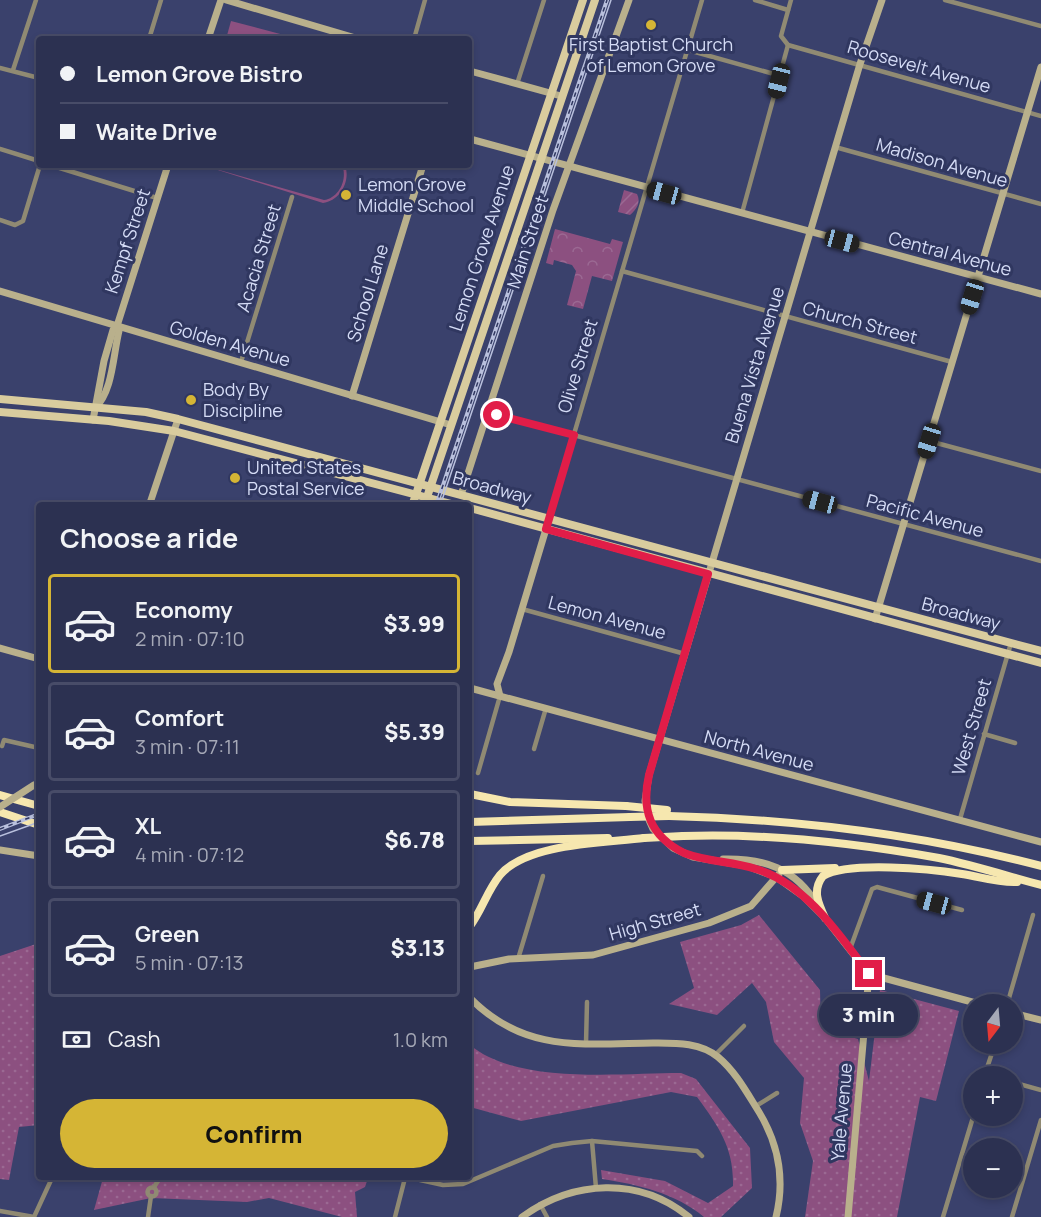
<!DOCTYPE html>
<html lang="en">
<head>
<meta charset="utf-8">
<style>
	:root { --surface:#2c3151; --page:#343958; --text:#f1f3f6; --muted:#a6a9b7; --line:#484c68; --accent:#d5b535 }
	body { margin:0; font-family:Manrope,sans-serif; background:var(--page); color:var(--text); height:100vh; display:flex; flex-direction:column; font-size:22px; white-space:nowrap }
	* { box-sizing:border-box; margin:0 }
	p { font-size:20px; color:var(--muted) }
	.icon { flex:none; width:33px; height:33px; fill:none; stroke:currentColor; stroke-width:2; stroke-linecap:round; stroke-linejoin:round }
	.map { position:relative; flex:1; overflow:hidden }
	.side { position:absolute; left:36px; top:502px; width:436px; height:678px; display:flex; flex-direction:column; background:var(--surface); border-radius:6px; box-shadow:0 3px 9px #0003,0 0 0 2px var(--line) }
	.side>* { flex:none }
	.top-card { position:absolute; left:36px; top:36px; width:436px; height:132px; border-radius:6px; box-shadow:0 3px 9px #0003,0 0 0 2px var(--line); display:grid; align-content:center; height:132px; padding:0 24px; background:var(--surface) }
	.needle { width:39px; rotate:196deg }
	.controls { position:absolute; left:963px; top:994px; display:grid; gap:12px }
	.controls a { display:grid; place-items:center; width:60px; height:60px; border-radius:50%; background:var(--surface); box-shadow:0 3px 9px #0003,0 0 0 2px var(--line); font-size:30px }
	.end { position:absolute; width:27px; height:27px; margin:-14px; border:8px solid #e11d48; background:#fff; box-shadow:0 0 0 3px #fff }
	.from { border-radius:50% }
	.bubble { position:absolute; height:42px; border-radius:21px; background:var(--surface); box-shadow:0 3px 9px #0003,0 0 0 2px var(--line); font-size:20px; font-weight:800; line-height:42px; text-align:center }
	.car { position:absolute; width:18px; height:36px; margin:-18px -9px; border-radius:8px; box-shadow:0 0 4px 2px #0007; background:linear-gradient(#222 24%,#8ab4d8 0 40%,#222 0 76%,#8ab4d8 0 86%,#222 0) }
	.top-card b { display:flex; align-items:center; gap:21px; height:57px; font-size:22px }
	.top-card b+b { border-top:2px solid var(--line) }
	.top-card i { width:15px; height:15px; background:var(--text) }
	ul { padding:0; list-style:none }
	li { display:flex; align-items:center; gap:18px; height:99px; margin:0 12px 9px; padding:0 12px; border:3px solid var(--line); border-radius:6px }
	li div { flex:1 }
	li b { display:block; font-size:22px }
	li em { font-style:normal; font-weight:800 }
	li.current { border-color:var(--accent) }
	li>.icon { width:54px; height:54px; stroke-width:1.5 }
	h2 { padding:0 24px; font-size:27px; line-height:72px }
	.pay { display:flex; align-items:center; gap:15px; height:66px; padding:0 24px; font-size:22px }
	.pay p { margin-inline-start:auto }
	.primary-button { display:flex; gap:12px; margin-top:auto; padding:12px 24px }
	.primary-button a { flex:1; height:69px; border-radius:36px; background:var(--accent); color:#111; font-size:24px; font-weight:800; line-height:69px; text-align:center }
	.map>svg:first-child { display:block }
</style>
</head>
<body>
<div class="map">
<svg width="1041" height="1217" viewBox="0 0 1041 1217">
	<defs>
		<pattern id="grass-dots" width="8" height="8" patternUnits="userSpaceOnUse" patternTransform="scale(1.5)"><rect width="8" height="8" fill="#8c5080"/><path d="M2 2h.1M6 6h.1" fill="none" stroke="#9b6993" stroke-width="1.8" stroke-linecap="round"/></pattern>
		<pattern id="park-crowns" width="20" height="18" patternUnits="userSpaceOnUse" patternTransform="scale(1.5)"><rect width="20" height="18" fill="#8c5080"/><path d="M2 6a3 3 0 1 1 6 0M12 15a3 3 0 1 1 6 0" fill="none" stroke="#9b6993"/></pattern>
		<pattern id="garden-furrows" width="10" height="10" patternUnits="userSpaceOnUse" patternTransform="scale(1.5)"><rect width="10" height="10" fill="#8c5080"/><path d="M-1 1l2-2M0 10L10 0M9 11l2-2" fill="none" stroke="#9b6993"/></pattern>
	</defs>
	<rect width="100%" height="100%" fill="#3a416c"/>
	<!-- grass -->
	<g fill="url(#grass-dots)">
		<path d="M 759,915 L 820,990 L 821,1028 L 858,1039 L 869,1081 L 880,990 L 959,1011 L 936,1101 L 920,1097 L 897,1217 L 805,1217 L 813,1161 L 800,1123 L 804,1078 L 774,1042 L 766,1002 L 752,983 L 717,1015 L 669,1004 L 694,988 L 680,942 L 741,925 Z"/>
		<path d="M 36,944 L 39,951 L 39,1125 L 19,1127 L 9,1180 L 0,1179 L 0,956 Z"/>
		<path d="M 470,1045 C 518,1085 620,1073 681,1073 L 696,1079 L 750,1148 L 752,1188 L 721,1217 L 704,1217 C 677,1194 637,1184 602,1179 L 601,1170 L 665,1181 L 708,1203 L 733,1186 C 734,1148 719,1127 697,1097 L 671,1092 L 521,1121 L 470,1107 Z"/>
		<path d="M 103,1178 L 368,1178 L 365,1187 L 355,1192 L 357,1217 L 342,1217 L 269,1198 L 247,1202 L 151,1198 L 94,1210 Z"/>
	</g>
	<!-- park -->
	<path fill="url(#park-crowns)" d="M 555,229 L 610,244 L 612,239 L 623,242 L 612,281 L 592,276 L 583,309 L 567,305 L 576,271 L 572,265 L 554,260 L 553,265 L 546,263 Z"/>
	<!-- garden -->
	<path fill="url(#garden-furrows)" d="M 624,190 L 637,194 C 641,202 637,209 630,215 L 618,212 Z"/>
	<!-- pitch -->
	<g fill="#8c5080">
		<path d="M 231,21 L 299,39 L 226,39 Z"/>
		<path d="M 202,165 L 324,200 C 339,198 348,179 342,165 L 345,165 C 351,181 340,201 323,203 Z"/>
	</g>
	<g fill="none" stroke-linecap="round" stroke-linejoin="round">
		<!-- street -->
		<g stroke="#908a73" stroke-width="4.5">
			<path d="M 755,0 L 788,10"/>
			<path d="M 945,0 L 1041,26"/>
			<path d="M 149,39 L 161,0"/>
			<path d="M 414,39 L 425,0"/>
			<path d="M 788,45 L 1041,116"/>
			<path d="M 788,45 L 781,36 L 791,0"/>
			<path d="M 688,50 L 781,76"/>
			<path d="M 0,68 L 39,78"/>
			<path d="M 13,70 L 36,0"/>
			<path d="M 517,84 L 544,0"/>
			<path d="M 835,147 L 1041,204"/>
			<path d="M 0,149 L 39,161"/>
			<path d="M 50,165 L 157,198"/>
			<path d="M 742,213 L 788,45"/>
			<path d="M 0,220 L 15,225 L 23,221 L 40,165"/>
			<path d="M 622,271 L 952,362"/>
			<path d="M 241,362 L 292,197"/>
			<path d="M 488,412 L 1041,561"/>
			<path d="M 929,441 L 1041,471"/>
			<path d="M 549,519 L 702,0"/>
			<path d="M 522,609 L 685,654"/>
			<path d="M 984,734 L 1015,743"/>
			<path d="M 2,746 L 4,740 L 39,748"/>
			<path d="M 534,749 L 546,708"/>
			<path d="M 478,773 L 500,696"/>
			<path d="M 960,819 L 1011,643"/>
			<path d="M 850,949 L 872,889 L 877,887 L 962,910"/>
			<path d="M 518,959 L 543,876"/>
			<path d="M 1007,1005 L 1033,915"/>
			<path d="M 586,1044 L 587,1002"/>
			<path d="M 715,1055 L 744,1026"/>
			<path d="M 985,1075 L 994,1077"/>
			<path d="M 984,1077 L 995,1044"/>
			<path d="M 1012,1082 L 1041,1090"/>
			<path d="M 756,1106 L 777,1093"/>
			<path d="M 592,1141 L 596,1188"/>
			<path d="M 411,1178 L 443,1185 L 463,1184 L 553,1146 L 572,1143 L 592,1141 L 697,1151 L 702,1156"/>
			<path d="M 154,1187 L 160,1178"/>
			<circle cx="152" cy="1192" r="4.5"/>
			<path d="M 540,1204 L 547,1217"/>
			<path d="M 0,1211 L 34,1217 L 52,1178"/>
			<path d="M 148,1217 L 151,1196"/>
			<path d="M 395,1217 L 405,1178"/>
			<path d="M 943,1217 L 974,1114"/>
			<path d="M 1012,1217 L 1041,1120"/>
		</g>
		<!-- secondary -->
		<g stroke="#b9b08c" stroke-width="7">
			<path d="M 226,0 L 359,39"/>
			<path d="M 882,0 L 860,64 L 649,775 L 645,801 L 649,820 L 653,829 L 673,848 L 693,857 L 747,866 L 776,877 L 804,897 L 825,918 L 869,974 L 983,1005"/>
			<path d="M 208,39 L 221,0"/>
			<path d="M 470,71 L 561,96"/>
			<path d="M 470,139 L 1041,294"/>
			<path d="M 0,291 L 451,425"/>
			<path d="M 352,396 L 423,165"/>
			<path d="M 95,408 C 113,391 113,355 119,331 L 117,326"/>
			<path d="M 93,420 L 104,361 L 113,330 L 117,326 L 168,165"/>
			<path d="M 461,495 L 553,210 L 629,0"/>
			<path d="M 149,506 L 178,419"/>
			<path d="M 875,619 L 1041,67"/>
			<path d="M 0,648 L 39,659"/>
			<path d="M 470,688 L 1041,842"/>
			<path d="M 500,696 L 497,684 L 509,652 L 549,519"/>
			<path d="M 0,850 L 39,856"/>
			<path d="M 723,859 C 763,858 796,868 817,905"/>
			<path d="M 470,967 L 509,959 L 593,955 L 709,923 L 751,906 L 779,874"/>
			<path d="M 470,998 C 524,1053 582,1044 653,1043 C 675,1043 700,1042 718,1057 C 736,1072 747,1093 759,1112 C 779,1145 785,1180 776,1217"/>
			<path d="M 1012,1013 L 1041,1020"/>
			<path d="M 522,1217 C 573,1180 639,1176 689,1217"/>
			<path d="M 848,1217 L 869,974"/>
		</g>
		<!-- primary -->
		<g stroke="#d9cc9e" stroke-width="8">
			<path d="M 0,399 L 146,412 L 178,419 L 1041,651"/>
			<path d="M 0,412 L 109,421 L 174,431 L 459,506"/>
			<path d="M 412,506 L 583,0"/>
			<path d="M 424,506 L 595,0"/>
			<path d="M 470,508 L 1041,663"/>
		</g>
		<!-- highway -->
		<g stroke="#f6e7af" stroke-width="8">
			<path d="M 470,794 L 510,802 L 626,806"/>
			<path d="M 0,795 L 39,806"/>
			<path d="M 0,812 L 39,825"/>
			<path d="M 669,816 C 795,819 919,834 1041,866"/>
			<path d="M 470,822 L 630,817"/>
			<path d="M 683,836 C 769,833 855,843 939,858 C 973,865 1007,876 1041,885"/>
			<path d="M 470,841 L 608,838"/>
			<path d="M 782,870 L 835,868"/>
			<path d="M 825,918 C 818,903 812,890 823,876 C 849,861 931,869 962,874 C 981,877 998,883 1017,882"/>
			<path d="M 470,926 C 482,910 487,891 500,875 C 527,843 604,843 644,838"/>
		</g>
		<!-- tram -->
		<g stroke="#b9c0dd" stroke-width="1.5">
			<path d="M 440,506 L 611,0"/>
			<path d="M 0,836 L 39,822"/>
		</g>
		<defs>
			<g id="rail">
				<path d="M 436,506 L 607,0"/>
				<path d="M 0,829 L 39,814"/>
			</g>
		</defs>
		<!-- rail casing -->
		<use href="#rail" stroke="#b9c0dd" stroke-width="4"/>
		<!-- rail -->
		<use href="#rail" stroke="#303760" stroke-width="1.5" stroke-dasharray="4.5" stroke-linecap="butt"/>
		<!-- secondary-bridge -->
		<path stroke="#b9b08c" stroke-width="7" d="M 0,807 L 34,785"/>
		<!-- highway-bridge -->
		<g stroke="#f6e7af" stroke-width="8">
			<path d="M 626,806 L 667,810"/>
			<path d="M 630,817 L 669,816"/>
			<path d="M 644,838 L 683,836"/>
		</g>
	</g>
	<g fill="none" stroke-linecap="round" stroke-linejoin="round">
		<!-- route -->
		<path stroke="#e11d48" stroke-width="8" d="M 497,415 L 574,435 L 546,529 L 708,574 L 649,775 C 641,810 650,836 684,853 C 707,862 732,861 756,869 C 806,884 839,934 869,974"/>
	</g>
	<!-- markers -->
	<g fill="#d5b535" stroke="#303760" stroke-width="2">
		<circle cx="651" cy="25" r="6"/>
		<circle cx="346" cy="195" r="6"/>
		<circle cx="191" cy="400" r="6"/>
		<circle cx="235" cy="478" r="6"/>
	</g>
	<g text-anchor="middle" stroke-width="6" stroke-linejoin="round" paint-order="stroke">
		<!-- poi labels -->
		<g font-size="18" fill="#d5dcf6" stroke="#303760" text-anchor="start">
			<text x="651" y="51" text-anchor="middle">First Baptist Church<tspan x="651" dy="21">of Lemon Grove</tspan></text>
			<text x="358" y="191">Lemon Grove<tspan x="358" dy="21">Middle School</tspan></text>
			<text x="203" y="396">Body By<tspan x="203" dy="21">Discipline</tspan></text>
			<text x="247" y="474">United States<tspan x="247" dy="21">Postal Service</tspan></text>
		</g>
		<!-- street labels -->
		<g font-size="18" fill="#d5dcf6" stroke="#303760">
			<text transform="translate(919 67) rotate(16)" y="6">Roosevelt Avenue</text>
			<text transform="translate(942 163) rotate(16)" y="6">Madison Avenue</text>
			<text transform="translate(128 241) rotate(-72)" y="6">Kempf Street</text>
			<text transform="translate(528 242) rotate(-72)" y="6">Main Street</text>
			<text transform="translate(482 248) rotate(-72)" y="6">Lemon Grove Avenue</text>
			<text transform="translate(950 254) rotate(15)" y="6">Central Avenue</text>
			<text transform="translate(259 258) rotate(-73)" y="6">Acacia Street</text>
			<text transform="translate(368 293) rotate(-73)" y="6">School Lane</text>
			<text transform="translate(860 323) rotate(15)" y="6">Church Street</text>
			<text transform="translate(230 344) rotate(16)" y="6">Golden Avenue</text>
			<text transform="translate(755 365) rotate(-73)" y="6">Buena Vista Avenue</text>
			<text transform="translate(578 366) rotate(-73)" y="6">Olive Street</text>
			<text transform="translate(492 488) rotate(15)" y="6">Broadway</text>
			<text transform="translate(925 516) rotate(15)" y="6">Pacific Avenue</text>
			<text transform="translate(961 614) rotate(15)" y="6">Broadway</text>
			<text transform="translate(607 618) rotate(15)" y="6">Lemon Avenue</text>
			<text transform="translate(972 727) rotate(-74)" y="6">West Street</text>
			<text transform="translate(759 751) rotate(15)" y="6">North Avenue</text>
			<text transform="translate(655 922) rotate(-16)" y="6">High Street</text>
			<text transform="translate(842 1112) rotate(-85)" y="6">Yale Avenue</text>
		</g>
	</g>
</svg>
<div class="controls">
<a><svg class="needle" viewBox="-14 -14 28 28"><path d="M0-13l5 13h-10z" fill="#e53935"/><path d="M0 13l5-13h-10z" fill="#a6a9b7"/></svg></a>
<a>+</a>
<a>−</a>
</div>
<i class="end from" style="left:497px;top:415px"></i>
<i class="end" style="left:869px;top:974px"></i>
<div class="bubble" style="left:819px;top:994px;width:99px">3 min</div>
<i class="car" style="left:779px;top:81px;rotate:194deg"></i>
<i class="car" style="left:664px;top:193px;rotate:285deg"></i>
<i class="car" style="left:842px;top:241px;rotate:105deg"></i>
<i class="car" style="left:972px;top:297px;rotate:197deg"></i>
<i class="car" style="left:929px;top:441px;rotate:197deg"></i>
<i class="car" style="left:820px;top:502px;rotate:285deg"></i>
<i class="car" style="left:934px;top:903px;rotate:285deg"></i>
<div class="top-card">
<b><i class="from"></i>Lemon Grove Bistro</b>
<b><i></i>Waite Drive</b>
</div>
<section class="side">
<h2>Choose a ride</h2>
<ul>
<li class="current"><svg class="icon" aria-label="car" viewBox="0 0 24 24"><path d="M5 17H2v-5l4-1 3-4h7l3 4 3 1v5h-3M9 17h6M6 11h13"/><circle cx="7" cy="17" r="2"/><circle cx="17" cy="17" r="2"/></svg><div><b>Economy</b><p>2 min · 07:10</p></div><em>$3.99</em></li>
<li><svg class="icon" aria-label="car" viewBox="0 0 24 24"><path d="M5 17H2v-5l4-1 3-4h7l3 4 3 1v5h-3M9 17h6M6 11h13"/><circle cx="7" cy="17" r="2"/><circle cx="17" cy="17" r="2"/></svg><div><b>Comfort</b><p>3 min · 07:11</p></div><em>$5.39</em></li>
<li><svg class="icon" aria-label="car" viewBox="0 0 24 24"><path d="M5 17H2v-5l4-1 3-4h7l3 4 3 1v5h-3M9 17h6M6 11h13"/><circle cx="7" cy="17" r="2"/><circle cx="17" cy="17" r="2"/></svg><div><b>XL</b><p>4 min · 07:12</p></div><em>$6.78</em></li>
<li><svg class="icon" aria-label="car" viewBox="0 0 24 24"><path d="M5 17H2v-5l4-1 3-4h7l3 4 3 1v5h-3M9 17h6M6 11h13"/><circle cx="7" cy="17" r="2"/><circle cx="17" cy="17" r="2"/></svg><div><b>Green</b><p>5 min · 07:13</p></div><em>$3.13</em></li>
</ul>
<div class="pay"><svg class="icon" aria-label="cash" viewBox="0 0 24 24"><path d="M3 7h18v10H3z"/><circle cx="12" cy="12" r="2"/></svg>Cash<p>1.0 km</p></div>
<div class="primary-button"><a>Confirm</a></div>
</section>
</div>
</body>
</html>
